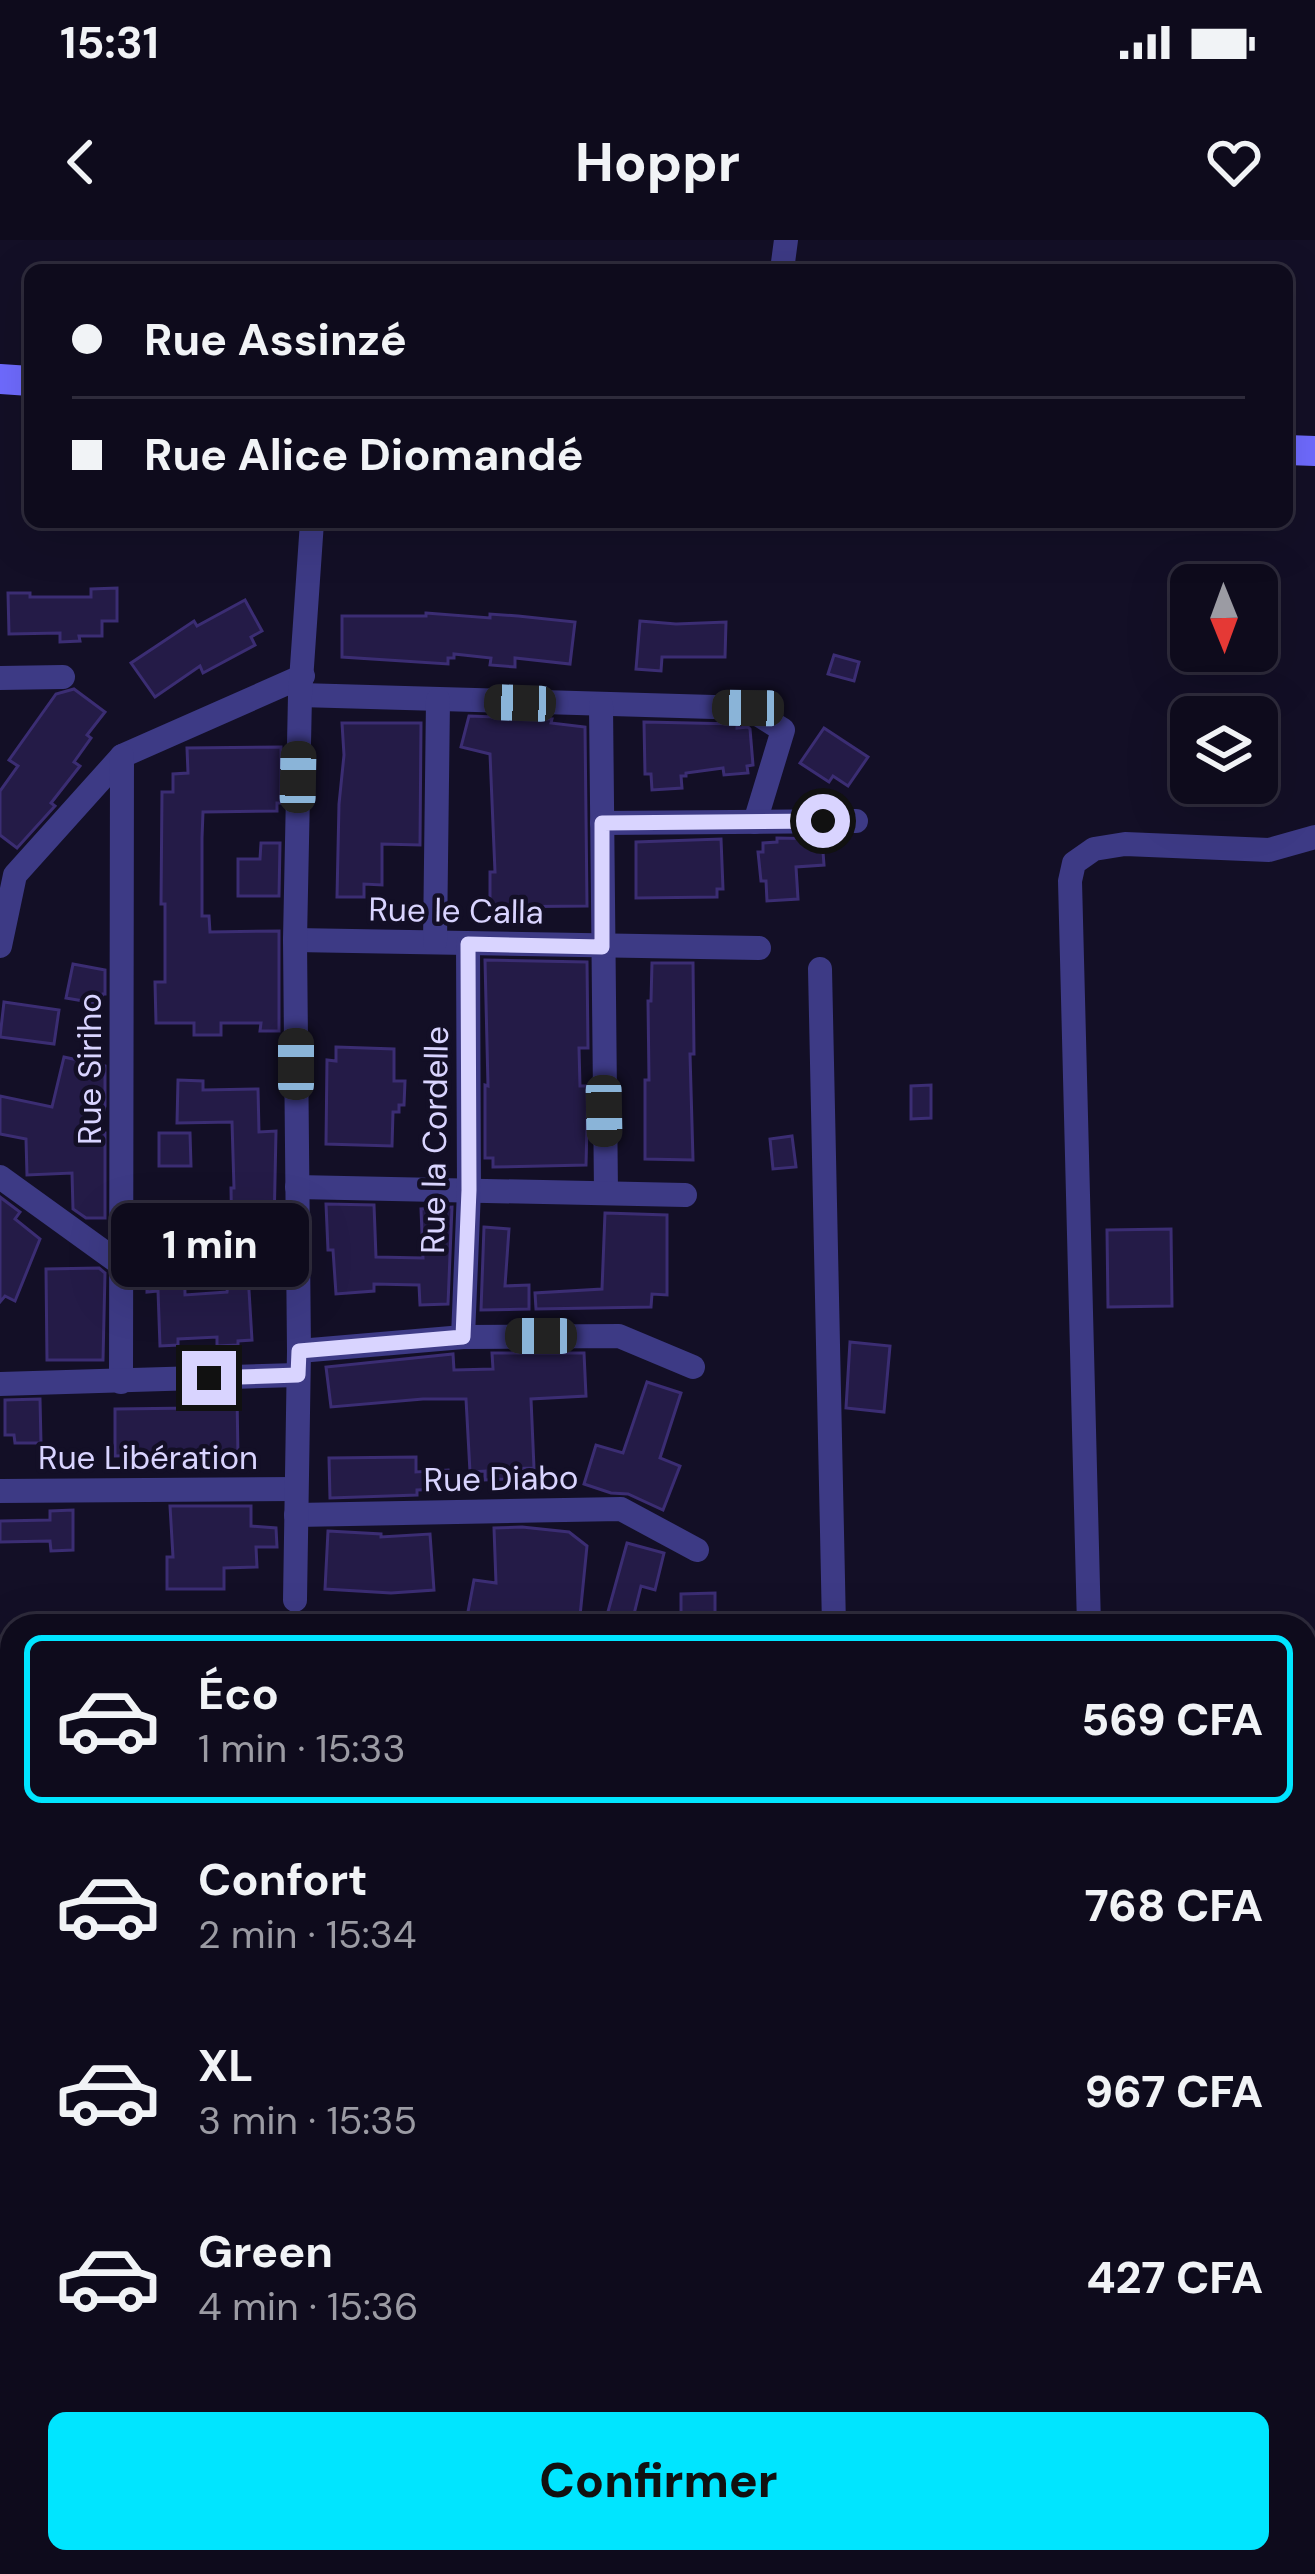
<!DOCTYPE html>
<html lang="fr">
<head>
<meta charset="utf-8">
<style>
	:root { --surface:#0e0b1c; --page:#1c1929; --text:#f1f3f6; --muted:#9b9ba3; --line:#2e2b3b; --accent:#00e5ff }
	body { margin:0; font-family:"DM Sans",sans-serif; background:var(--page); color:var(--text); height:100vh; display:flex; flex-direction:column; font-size:45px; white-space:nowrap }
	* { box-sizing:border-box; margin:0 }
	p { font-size:39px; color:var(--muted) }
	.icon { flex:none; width:66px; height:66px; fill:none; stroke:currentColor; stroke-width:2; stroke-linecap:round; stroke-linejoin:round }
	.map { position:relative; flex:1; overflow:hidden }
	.panel { position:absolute; left:0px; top:1374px; width:1317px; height:960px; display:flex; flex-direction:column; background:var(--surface); border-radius:36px 36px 0 0; box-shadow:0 12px 48px #0002,0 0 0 3px var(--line) }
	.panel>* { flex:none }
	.hud { position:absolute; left:24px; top:24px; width:1269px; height:264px; border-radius:18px; box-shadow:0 12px 48px #0002,0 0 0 3px var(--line); display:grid; align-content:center; height:264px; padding:0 48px; background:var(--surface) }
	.needle { width:78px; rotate:179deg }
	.controls { position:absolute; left:1170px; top:324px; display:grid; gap:24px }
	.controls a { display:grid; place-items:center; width:108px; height:108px; border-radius:18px; background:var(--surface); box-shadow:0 12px 48px #0002,0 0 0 3px var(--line); font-size:60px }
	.end { position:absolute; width:54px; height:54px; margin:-27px; border:15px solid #d9d4ff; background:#111; box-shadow:0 0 0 6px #111 }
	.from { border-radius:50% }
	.bubble { position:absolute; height:84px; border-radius:18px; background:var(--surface); box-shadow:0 12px 48px #0002,0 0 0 3px var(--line); font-size:39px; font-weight:800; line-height:84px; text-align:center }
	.car { position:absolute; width:36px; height:72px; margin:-36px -18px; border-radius:15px; box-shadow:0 0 9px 3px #0007; background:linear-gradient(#222 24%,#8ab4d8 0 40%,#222 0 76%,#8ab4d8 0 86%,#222 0) }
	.hud b { display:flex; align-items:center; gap:42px; height:114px; font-size:45px }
	.hud b+b { border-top:3px solid var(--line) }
	.hud i { width:30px; height:30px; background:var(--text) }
	ul { padding:21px 0 0; list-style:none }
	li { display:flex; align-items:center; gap:36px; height:168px; margin:0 24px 18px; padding:0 24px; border:6px solid transparent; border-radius:18px }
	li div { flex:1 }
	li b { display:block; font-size:45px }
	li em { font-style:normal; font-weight:800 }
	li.active { border-color:var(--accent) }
	li>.icon { width:108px; height:108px; stroke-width:1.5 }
	.button { display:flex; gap:24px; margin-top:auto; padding:24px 48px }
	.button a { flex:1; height:138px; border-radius:18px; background:var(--accent); color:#111; font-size:48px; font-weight:800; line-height:138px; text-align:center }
	.status { display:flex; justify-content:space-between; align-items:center; height:84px; padding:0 60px; background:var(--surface); direction:ltr }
	.status svg { height:33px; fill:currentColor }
	header { display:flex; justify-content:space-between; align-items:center; height:156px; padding:0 48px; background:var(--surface); font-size:54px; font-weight:800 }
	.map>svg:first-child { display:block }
</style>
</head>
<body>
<div class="status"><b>15:31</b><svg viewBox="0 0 49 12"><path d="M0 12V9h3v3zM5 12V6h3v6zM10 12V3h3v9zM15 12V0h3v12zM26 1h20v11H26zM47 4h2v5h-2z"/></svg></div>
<header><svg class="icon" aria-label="back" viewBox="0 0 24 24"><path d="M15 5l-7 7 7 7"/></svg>Hoppr<svg class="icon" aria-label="heart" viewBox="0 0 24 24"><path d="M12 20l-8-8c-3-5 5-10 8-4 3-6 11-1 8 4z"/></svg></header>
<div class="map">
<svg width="1315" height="2334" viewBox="0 0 1315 2334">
	<rect width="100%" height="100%" fill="#130f26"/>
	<!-- building -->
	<g fill="#241b47" stroke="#3b2d73" stroke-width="3">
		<path d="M 117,348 L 117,381 L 102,381 L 102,396 L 79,396 L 80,401 L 60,402 L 60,393 L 9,394 L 8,353 L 30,353 L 30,357 L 91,357 L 91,349 Z"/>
		<path d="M 245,360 L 262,391 L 251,397 L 255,405 L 203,433 L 200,426 L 155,457 L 131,423 L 194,381 L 197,386 Z"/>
		<path d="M 426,373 L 490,378 L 490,374 L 518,376 L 575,382 L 570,424 L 515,418 L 515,427 L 490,425 L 491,418 L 454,414 L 454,418 L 448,418 L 448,424 L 342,417 L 342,376 L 426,376 Z"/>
		<path d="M 640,381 L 676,384 L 726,382 L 725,417 L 662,417 L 661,431 L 636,429 Z"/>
		<path d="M 834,415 L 859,422 L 854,441 L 828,434 Z"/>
		<path d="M 74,449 L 105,472 L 87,495 L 91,498 L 74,522 L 80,526 L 51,563 L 55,566 L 17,608 L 0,595 L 0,551 L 18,526 L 9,520 L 56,454 Z"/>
		<path d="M 469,476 L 552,479 L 551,483 L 585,487 L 587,666 L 490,667 L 490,632 L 495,632 L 490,514 L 461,507 Z"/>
		<path d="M 644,482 L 737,484 L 737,488 L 748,487 L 750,489 L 753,525 L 747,526 L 748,533 L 724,535 L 723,528 L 686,533 L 686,536 L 681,536 L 682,548 L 652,550 L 651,534 L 645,534 Z"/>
		<path d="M 342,483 L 421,483 L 420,605 L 382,604 L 382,645 L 364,644 L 364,657 L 337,657 L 339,564 L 344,515 Z"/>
		<path d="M 824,488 L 868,517 L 848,546 L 833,536 L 829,542 L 800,523 Z"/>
		<path d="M 281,507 L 281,563 L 277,563 L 277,571 L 203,572 L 202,598 L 202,676 L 209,676 L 210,692 L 279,691 L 279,791 L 260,791 L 261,783 L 221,783 L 221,795 L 194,795 L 194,783 L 156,783 L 155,742 L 165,742 L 165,664 L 161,664 L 162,552 L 173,552 L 173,534 L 188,533 L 187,508 Z"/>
		<path d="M 777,598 L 822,599 L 824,625 L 796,627 L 798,659 L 767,661 L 766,641 L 761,641 L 758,612 L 763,612 L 763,603 L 777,602 Z"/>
		<path d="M 721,599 L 723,649 L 717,649 L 717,657 L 636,658 L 636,602 Z"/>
		<path d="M 261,603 L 280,603 L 279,656 L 238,656 L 238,619 L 260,619 Z"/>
		<path d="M 485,720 L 587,722 L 588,808 L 579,808 L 580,846 L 588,846 L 586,925 L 493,927 L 493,918 L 485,918 L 485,845 L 488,846 Z"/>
		<path d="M 652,723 L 693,723 L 694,814 L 690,814 L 693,920 L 645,919 L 645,840 L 649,840 L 648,761 L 651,761 Z"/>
		<path d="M 73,724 L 105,730 L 105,754 L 103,754 L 101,764 L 66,758 Z"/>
		<path d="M 4,762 L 59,770 L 54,804 L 0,797 Z"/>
		<path d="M 336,807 L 394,809 L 394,841 L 405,841 L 404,865 L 399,865 L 399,872 L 393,872 L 392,906 L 326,904 L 327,820 L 336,821 Z"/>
		<path d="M 64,817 L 105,826 L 105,866 L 98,893 L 105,893 L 105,978 L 86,978 L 73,969 L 72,933 L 27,935 L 26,899 L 0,894 L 0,856 L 52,867 Z"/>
		<path d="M 178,840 L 203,841 L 203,850 L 258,849 L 259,892 L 276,891 L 273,1035 L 248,1034 L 252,1100 L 238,1101 L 238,1105 L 217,1106 L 217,1097 L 178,1099 L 178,1105 L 160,1106 L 158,1051 L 147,1052 L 147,1030 L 151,1030 L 151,965 L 194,965 L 193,987 L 187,987 L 187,996 L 184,996 L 185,1055 L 227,1052 L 232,1004 L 231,948 L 234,948 L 232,882 L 177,883 Z"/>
		<path d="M 931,845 L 931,878 L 911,879 L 911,846 Z"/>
		<path d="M 159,893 L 190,893 L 191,926 L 159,926 Z"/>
		<path d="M 792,896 L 796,927 L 773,929 L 770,899 Z"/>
		<path d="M 0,957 L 20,972 L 15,979 L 40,999 L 15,1061 L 5,1056 L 0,1062 Z"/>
		<path d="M 326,964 L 374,965 L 376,1017 L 423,1018 L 421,969 L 452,967 L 448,1064 L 420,1065 L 419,1045 L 374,1044 L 374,1051 L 336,1054 L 333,1010 L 328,1010 Z"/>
		<path d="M 605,973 L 667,975 L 667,1055 L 652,1054 L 651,1067 L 536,1069 L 535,1053 L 602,1049 Z"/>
		<path d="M 484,987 L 509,989 L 505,1046 L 529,1045 L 529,1069 L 481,1070 Z"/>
		<path d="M 1171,989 L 1172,1066 L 1108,1067 L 1107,990 Z"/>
		<path d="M 99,1028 L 105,1033 L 103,1120 L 47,1120 L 46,1029 Z"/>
		<path d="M 850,1102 L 890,1106 L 884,1172 L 846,1168 Z"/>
		<path d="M 492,1113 L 584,1113 L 586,1156 L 531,1159 L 534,1228 L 504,1229 L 505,1239 L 485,1240 L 485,1231 L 470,1232 L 466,1159 L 423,1159 L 331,1167 L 326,1127 L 453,1114 L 454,1130 L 493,1129 Z"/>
		<path d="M 647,1142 L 681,1153 L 660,1218 L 680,1226 L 663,1270 L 628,1254 L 611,1253 L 584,1244 L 596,1205 L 623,1213 Z"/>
		<path d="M 237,1155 L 238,1217 L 196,1218 L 196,1214 L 115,1216 L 115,1169 L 195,1168 L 195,1156 Z"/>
		<path d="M 40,1159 L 41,1203 L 15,1203 L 14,1195 L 5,1195 L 5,1160 Z"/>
		<path d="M 416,1217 L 416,1232 L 448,1230 L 448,1249 L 417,1250 L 417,1255 L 330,1258 L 329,1218 Z"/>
		<path d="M 170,1266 L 251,1266 L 251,1286 L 276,1288 L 277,1307 L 256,1307 L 257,1327 L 224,1328 L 224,1349 L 167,1349 L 167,1317 L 173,1317 Z"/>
		<path d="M 73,1270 L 73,1310 L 51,1311 L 50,1301 L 0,1302 L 0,1281 L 50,1280 L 50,1271 Z"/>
		<path d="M 522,1287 L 569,1292 L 587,1306 L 579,1386 L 544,1386 L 545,1382 L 498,1375 L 497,1382 L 467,1377 L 474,1340 L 496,1343 L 494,1288 Z"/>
		<path d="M 328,1291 L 381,1294 L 381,1297 L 430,1294 L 434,1350 L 391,1353 L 325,1349 Z"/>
		<path d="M 627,1303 L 664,1313 L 655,1350 L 641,1346 L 631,1386 L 604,1386 Z"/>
		<path d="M 715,1353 L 715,1386 L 681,1386 L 681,1354 Z"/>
	</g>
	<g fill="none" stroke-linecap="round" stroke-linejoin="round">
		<!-- street -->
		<g stroke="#3d3a85" stroke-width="24">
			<path d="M 782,30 L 786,0"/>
			<path d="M 0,438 L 63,437"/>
			<path d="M 300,455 L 748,468 L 783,490 L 755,582"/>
			<path d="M 601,465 L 606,953"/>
			<path d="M 602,583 L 856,581"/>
			<path d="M 295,700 L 759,708"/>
			<path d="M 435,702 L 438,460"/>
			<path d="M 0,706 L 15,635 L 122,516 L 303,436"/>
			<path d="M 820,729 L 834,1386"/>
			<path d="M 0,937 L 122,1025"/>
			<path d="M 297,947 L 685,955"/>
			<path d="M 463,1097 L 469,950 L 468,704"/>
			<path d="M 299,1111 L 463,1097 L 619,1096 L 693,1127"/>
			<path d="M 121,1142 L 122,516"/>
			<path d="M 0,1144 L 297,1135"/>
			<path d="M 0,1251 L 296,1249"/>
			<path d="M 296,1275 L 621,1269 L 697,1310"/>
			<path d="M 295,1360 L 299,1111 L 295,700 L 300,455 L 312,282"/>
			<path d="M 1089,1386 L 1070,641 L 1074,623 L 1094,609 L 1125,604 L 1269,610 L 1315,597"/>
			<path d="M 1305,1622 L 1315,1621"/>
			<path d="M 1305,1859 L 1315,1856"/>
			<path d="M 889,2334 L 889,2322"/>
		</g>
		<!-- secondary -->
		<g stroke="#6f6bff" stroke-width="30">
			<path d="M 0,139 L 30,141"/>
			<path d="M 1287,210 L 1315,211"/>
		</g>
	</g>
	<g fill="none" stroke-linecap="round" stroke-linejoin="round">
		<!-- route -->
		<path stroke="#d9d4ff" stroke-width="15" d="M 209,1138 L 298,1135 L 299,1111 L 463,1097 L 469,950 L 468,704 L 602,707 L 602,583 L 823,581"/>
	</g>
	<g text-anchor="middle" stroke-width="9" stroke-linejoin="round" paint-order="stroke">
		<!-- street labels -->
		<g font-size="33" fill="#d9d4ff" stroke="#130f26">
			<text transform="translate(456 670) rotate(1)" y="12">Rue le Calla</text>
			<text transform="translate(89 829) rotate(-90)" y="12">Rue Siriho</text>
			<text transform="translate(434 900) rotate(-89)" y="12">Rue la Cordelle</text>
			<text x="148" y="1229">Rue Libération</text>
			<text transform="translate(501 1238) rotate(-1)" y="12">Rue Diabo</text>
		</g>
	</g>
</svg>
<div class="controls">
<a><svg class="needle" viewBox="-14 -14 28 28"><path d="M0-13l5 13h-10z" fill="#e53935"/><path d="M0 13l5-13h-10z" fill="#9b9ba3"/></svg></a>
<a><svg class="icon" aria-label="layers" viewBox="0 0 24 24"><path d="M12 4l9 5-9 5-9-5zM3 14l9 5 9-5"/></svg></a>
</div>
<i class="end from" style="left:823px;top:581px"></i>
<i class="end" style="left:209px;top:1138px"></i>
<div class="bubble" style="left:111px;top:963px;width:198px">1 min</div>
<i class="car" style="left:520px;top:463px;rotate:272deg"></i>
<i class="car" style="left:748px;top:468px;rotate:271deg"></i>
<i class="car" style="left:298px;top:537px;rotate:1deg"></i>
<i class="car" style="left:296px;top:824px;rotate:0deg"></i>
<i class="car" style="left:604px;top:871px;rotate:179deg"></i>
<i class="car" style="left:541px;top:1096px;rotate:270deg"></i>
<div class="hud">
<b><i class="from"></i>Rue Assinzé</b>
<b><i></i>Rue Alice Diomandé</b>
</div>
<section class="panel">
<ul>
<li class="active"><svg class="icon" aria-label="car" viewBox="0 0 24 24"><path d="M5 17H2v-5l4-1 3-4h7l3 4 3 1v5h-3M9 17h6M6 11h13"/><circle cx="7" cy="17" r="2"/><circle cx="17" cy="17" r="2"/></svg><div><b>Éco</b><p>1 min · 15:33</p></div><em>569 CFA</em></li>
<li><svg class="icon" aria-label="car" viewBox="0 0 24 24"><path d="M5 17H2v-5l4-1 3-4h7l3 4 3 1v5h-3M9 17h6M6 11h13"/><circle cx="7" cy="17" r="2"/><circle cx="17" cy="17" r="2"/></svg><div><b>Confort</b><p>2 min · 15:34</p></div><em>768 CFA</em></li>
<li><svg class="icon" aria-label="car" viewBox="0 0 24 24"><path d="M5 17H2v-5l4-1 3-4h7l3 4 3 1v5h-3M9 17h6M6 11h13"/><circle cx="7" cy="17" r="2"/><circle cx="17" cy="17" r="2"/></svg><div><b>XL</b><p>3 min · 15:35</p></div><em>967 CFA</em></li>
<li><svg class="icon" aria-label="car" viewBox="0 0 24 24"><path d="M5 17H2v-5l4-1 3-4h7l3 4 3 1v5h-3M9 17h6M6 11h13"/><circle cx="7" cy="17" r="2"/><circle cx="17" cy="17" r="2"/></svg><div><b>Green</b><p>4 min · 15:36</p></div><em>427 CFA</em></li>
</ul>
<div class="button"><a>Confirmer</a></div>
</section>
</div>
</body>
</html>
